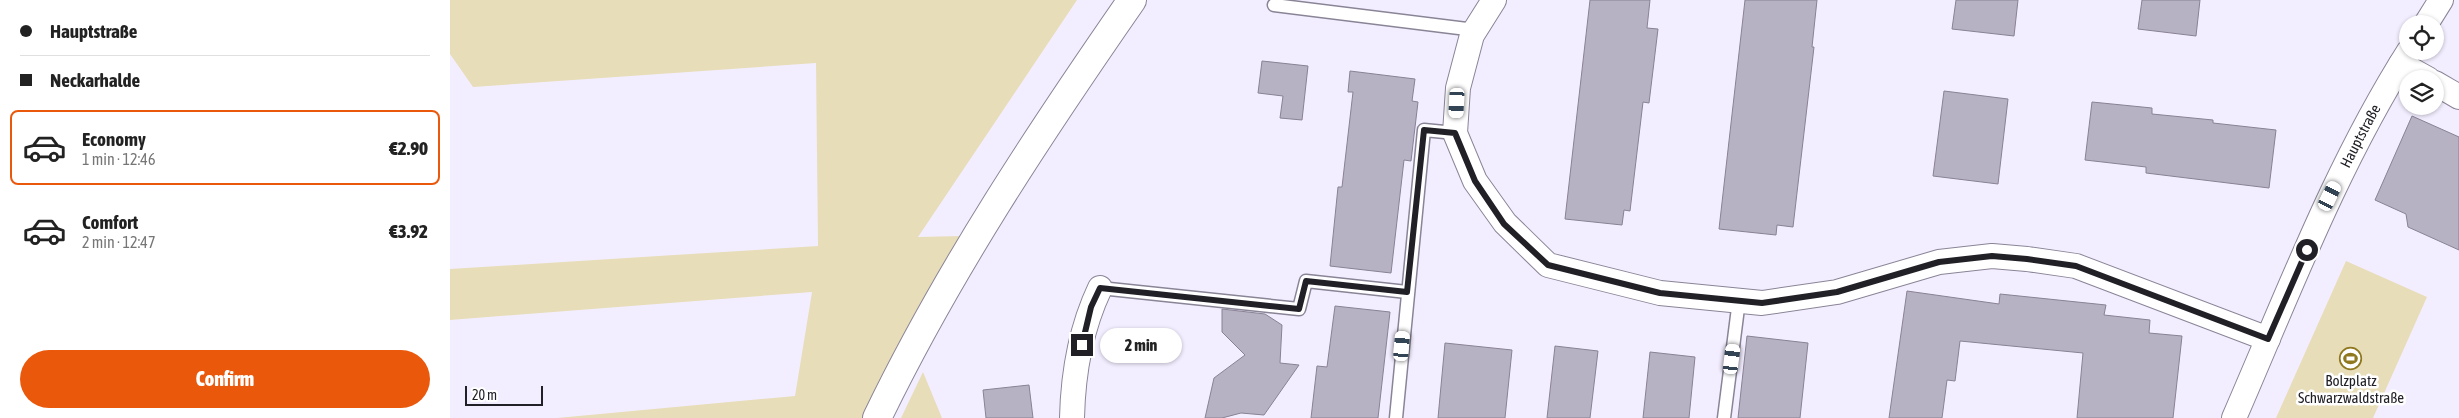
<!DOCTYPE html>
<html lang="en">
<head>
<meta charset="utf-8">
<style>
	:root { --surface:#fff; --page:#f2f2f2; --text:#222; --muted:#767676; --line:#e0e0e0; --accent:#ea580c }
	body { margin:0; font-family:"Asap Condensed",sans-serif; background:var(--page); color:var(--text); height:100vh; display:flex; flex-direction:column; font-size:19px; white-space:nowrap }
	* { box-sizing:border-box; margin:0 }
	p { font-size:16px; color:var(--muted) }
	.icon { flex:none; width:28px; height:28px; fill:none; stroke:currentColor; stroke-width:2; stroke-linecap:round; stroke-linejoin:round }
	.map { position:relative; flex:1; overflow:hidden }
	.side { display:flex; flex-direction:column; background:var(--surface); width:450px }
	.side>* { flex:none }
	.top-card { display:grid; align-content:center; height:110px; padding:0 20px; background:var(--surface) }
	.controls { position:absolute; left:1949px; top:15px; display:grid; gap:10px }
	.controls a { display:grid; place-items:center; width:45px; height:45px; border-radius:50%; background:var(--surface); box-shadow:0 1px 4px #0004; font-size:25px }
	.scale { position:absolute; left:15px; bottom:12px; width:78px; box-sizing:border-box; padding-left:5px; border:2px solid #222027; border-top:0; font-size:14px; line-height:18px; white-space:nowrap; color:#222027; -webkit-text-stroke:4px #fff; paint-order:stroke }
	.end { position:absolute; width:22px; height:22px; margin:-11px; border:6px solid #222027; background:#fff; box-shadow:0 0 0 2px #fff }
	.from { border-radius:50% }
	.bubble { position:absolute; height:35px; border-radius:18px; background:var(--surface); box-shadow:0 1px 4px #0004; font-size:16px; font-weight:800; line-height:35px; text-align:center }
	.car { position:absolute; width:15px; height:30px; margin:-15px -8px; border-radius:6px; box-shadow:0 0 4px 1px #0007; background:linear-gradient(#fff 24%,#345 0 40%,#fff 0 76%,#345 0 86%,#fff 0) }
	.top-card b { display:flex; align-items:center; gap:18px; height:48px; font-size:19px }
	.top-card b+b { border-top:1px solid var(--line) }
	.top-card i { width:12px; height:12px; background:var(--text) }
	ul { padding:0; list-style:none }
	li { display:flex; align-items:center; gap:15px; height:75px; margin:0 10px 8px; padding:0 10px; border:2px solid transparent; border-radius:8px }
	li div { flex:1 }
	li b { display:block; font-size:19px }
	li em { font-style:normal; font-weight:800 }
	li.on { border-color:var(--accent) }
	li>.icon { width:45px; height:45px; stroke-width:1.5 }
	.button { display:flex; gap:10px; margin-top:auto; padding:10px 20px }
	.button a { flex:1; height:58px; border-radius:30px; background:var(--accent); color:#fff; font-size:20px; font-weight:800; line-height:58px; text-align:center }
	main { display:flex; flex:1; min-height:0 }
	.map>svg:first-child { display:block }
</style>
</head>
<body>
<main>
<section class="side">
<div class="top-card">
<b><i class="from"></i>Hauptstraße</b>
<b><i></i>Neckarhalde</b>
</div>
<ul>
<li class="on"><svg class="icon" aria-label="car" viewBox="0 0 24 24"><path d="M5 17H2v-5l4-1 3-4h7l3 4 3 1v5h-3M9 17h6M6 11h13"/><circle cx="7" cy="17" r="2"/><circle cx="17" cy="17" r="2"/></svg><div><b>Economy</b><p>1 min · 12:46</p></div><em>€2.90</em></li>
<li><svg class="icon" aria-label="car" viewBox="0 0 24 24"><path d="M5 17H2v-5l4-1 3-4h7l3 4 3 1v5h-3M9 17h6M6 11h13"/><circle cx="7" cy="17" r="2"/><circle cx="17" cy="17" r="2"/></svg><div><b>Comfort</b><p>2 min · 12:47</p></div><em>€3.92</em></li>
</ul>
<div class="button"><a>Confirm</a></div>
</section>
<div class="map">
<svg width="2009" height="418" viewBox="0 0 2009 418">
	<rect width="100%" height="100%" fill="#f3eeff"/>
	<!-- green -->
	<g fill="#e8ddb9">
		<path d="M 0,0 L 627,0 L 468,237 L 511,236 L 413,418 L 107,418 L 345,396 L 362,292 L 0,320 L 0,269 L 368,246 L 366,63 L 23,87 L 0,54 Z"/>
		<path d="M 1896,261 L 1977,297 L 1923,418 L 1826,418 Z"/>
		<path d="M 473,372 L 492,418 L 451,418 Z"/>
	</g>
	<!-- building -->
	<g fill="#b7b1c4" stroke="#888294">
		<path d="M 1140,0 L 1200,0 L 1197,28 L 1208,29 L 1199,103 L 1193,102 L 1180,211 L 1174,210 L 1172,225 L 1115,219 Z"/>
		<path d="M 1295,0 L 1367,0 L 1362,47 L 1364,47 L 1343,227 L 1327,225 L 1326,235 L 1269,229 Z"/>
		<path d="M 1506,0 L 1568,0 L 1564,36 L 1502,29 Z"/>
		<path d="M 1692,0 L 1750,0 L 1746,36 L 1688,29 Z"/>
		<path d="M 812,61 L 858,66 L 852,120 L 830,118 L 833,96 L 808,93 Z"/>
		<path d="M 900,71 L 965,79 L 962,101 L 968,102 L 961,161 L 954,160 L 941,273 L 880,266 L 888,187 L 892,187 L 903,92 L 898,92 Z"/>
		<path d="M 1494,91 L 1558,99 L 1548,184 L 1483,176 Z"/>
		<path d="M 1642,102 L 1702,108 L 1702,114 L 1763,120 L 1763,123 L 1826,130 L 1819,188 L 1696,173 L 1696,167 L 1635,160 Z"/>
		<path d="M 1962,116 L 2009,137 L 2009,250 L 1958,227 L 1956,214 L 1925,200 Z"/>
		<path d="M 1457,291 L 1549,304 L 1550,294 L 1656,305 L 1654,315 L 1700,320 L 1699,333 L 1732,336 L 1723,418 L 1627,418 L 1633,353 L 1510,341 L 1505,381 L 1497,380 L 1492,418 L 1439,418 Z"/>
		<path d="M 885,306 L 940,312 L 928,418 L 861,418 L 867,366 L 877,367 Z"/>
		<path d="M 772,309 L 815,314 L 832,325 L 830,363 L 849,365 L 814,415 L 791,413 L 772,418 L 755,418 L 764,378 L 795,355 L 772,332 Z"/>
		<path d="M 1297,336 L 1358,343 L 1350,418 L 1288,418 Z"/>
		<path d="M 995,343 L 1062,350 L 1055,418 L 988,418 Z"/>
		<path d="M 1105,346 L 1148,351 L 1140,418 L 1097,418 Z"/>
		<path d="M 1200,352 L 1245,357 L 1239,418 L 1193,418 Z"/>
		<path d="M 579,385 L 583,418 L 536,418 L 533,390 Z"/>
	</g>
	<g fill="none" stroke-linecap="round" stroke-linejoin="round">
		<defs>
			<g id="lane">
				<path d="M 824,5 L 1025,30"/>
				<path d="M 650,288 L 849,309 L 856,281 L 957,292"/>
				<path d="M 946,418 L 974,130 L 1005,133"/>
				<path d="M 1274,418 L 1289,300"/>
			</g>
			<g id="street">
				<path d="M 1044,0 L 1022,35 L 1008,88 L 1005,133 L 1025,181 L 1055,223 L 1098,265 L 1210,293 L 1312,303 L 1387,292 L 1489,262 L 1542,256 L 1577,259 L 1626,266 L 1818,339"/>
				<path d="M 1976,24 L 1991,0"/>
				<path d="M 1951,64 L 1978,79"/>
				<path d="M 1985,83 L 2009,97"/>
				<path d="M 622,418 C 623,374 631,328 650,288"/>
				<path id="s1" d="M 1784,418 C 1838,294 1886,166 1959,51"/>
			</g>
			<path id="secondary" d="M 427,418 C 498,271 589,134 682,0"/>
		</defs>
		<!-- lane casing -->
		<use href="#lane" stroke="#8a8497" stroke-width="15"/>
		<!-- street casing -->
		<use href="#street" stroke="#8a8497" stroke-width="26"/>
		<!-- secondary casing -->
		<use href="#secondary" stroke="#8a8497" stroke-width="30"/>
		<!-- lane -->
		<use href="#lane" stroke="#fff" stroke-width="12"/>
		<!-- street -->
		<use href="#street" stroke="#fff" stroke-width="24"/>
		<!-- secondary -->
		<use href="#secondary" stroke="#fff" stroke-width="28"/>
	</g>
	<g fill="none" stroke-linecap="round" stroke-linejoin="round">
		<!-- route -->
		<path stroke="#222027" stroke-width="6" d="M 632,345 L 641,307 L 650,288 L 849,309 L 856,281 L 957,292 L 974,130 L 1005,133 L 1025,181 L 1054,224 L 1098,265 L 1210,293 L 1312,303 L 1387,292 L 1489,262 L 1542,256 L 1577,259 L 1626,266 L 1818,339 L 1857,250"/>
	</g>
	<!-- icons -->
	<defs>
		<symbol id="stadium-ring" viewBox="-11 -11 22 22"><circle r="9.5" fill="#fff" stroke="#8f781d" stroke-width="1.5"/><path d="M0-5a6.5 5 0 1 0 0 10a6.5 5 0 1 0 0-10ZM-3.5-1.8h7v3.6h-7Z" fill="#8f781d"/></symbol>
	</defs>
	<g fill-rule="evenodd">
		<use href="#stadium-ring" x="1888" y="346" width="25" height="25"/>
	</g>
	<g text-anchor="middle" stroke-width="5" stroke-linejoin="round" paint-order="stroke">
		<!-- street labels -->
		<g font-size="15" fill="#222027" stroke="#fff">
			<text dy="5" stroke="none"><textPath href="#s1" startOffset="309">Hauptstraße</textPath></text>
		</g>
		<!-- poi labels -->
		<g font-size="15" fill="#222027" stroke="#fff">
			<text x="1901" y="386">Bolzplatz<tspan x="1901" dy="17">Schwarzwaldstraße</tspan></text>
		</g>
	</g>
</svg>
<div class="controls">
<a><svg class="icon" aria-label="locate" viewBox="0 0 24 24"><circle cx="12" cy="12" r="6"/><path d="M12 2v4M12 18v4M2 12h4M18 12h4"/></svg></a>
<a><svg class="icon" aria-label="layers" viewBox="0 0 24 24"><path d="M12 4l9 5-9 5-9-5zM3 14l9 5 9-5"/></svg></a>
</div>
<div class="scale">20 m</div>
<i class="end from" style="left:1857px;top:250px"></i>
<i class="end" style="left:632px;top:345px"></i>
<div class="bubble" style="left:650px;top:328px;width:82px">2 min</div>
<i class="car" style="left:1007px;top:103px;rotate:183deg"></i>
<i class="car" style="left:1880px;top:196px;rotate:26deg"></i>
<i class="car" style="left:952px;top:346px;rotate:5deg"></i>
<i class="car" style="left:1282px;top:359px;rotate:7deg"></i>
</div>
</main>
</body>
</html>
